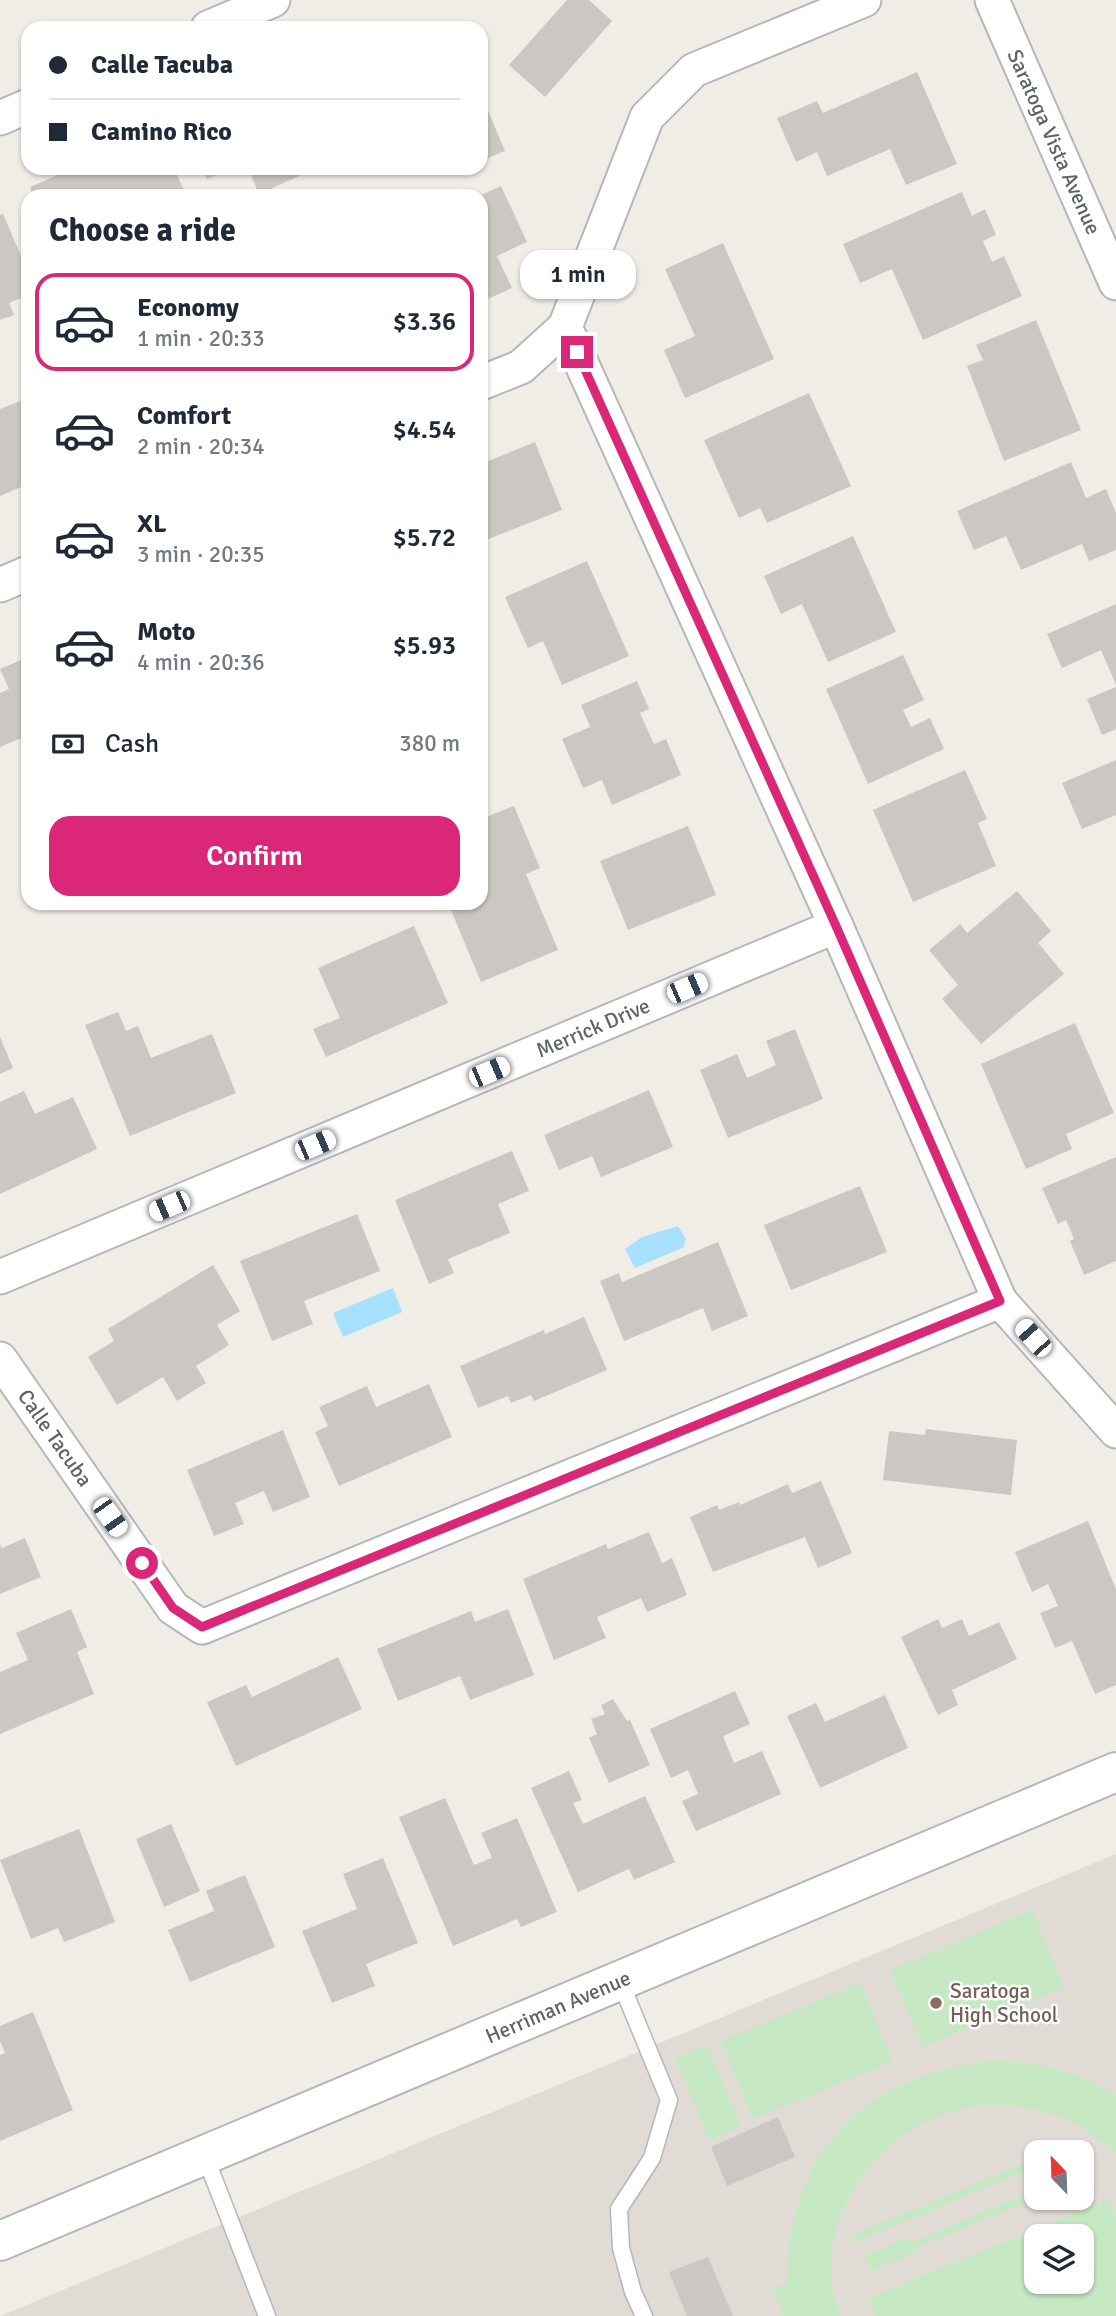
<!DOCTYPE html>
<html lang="en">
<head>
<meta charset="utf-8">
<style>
	:root { --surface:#fff; --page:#f2f2f3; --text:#1f2937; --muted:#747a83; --line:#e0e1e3; --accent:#db2777 }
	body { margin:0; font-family:Signika,sans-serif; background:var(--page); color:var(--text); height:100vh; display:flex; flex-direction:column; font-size:26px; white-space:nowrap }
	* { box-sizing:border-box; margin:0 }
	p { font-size:23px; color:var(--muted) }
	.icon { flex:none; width:38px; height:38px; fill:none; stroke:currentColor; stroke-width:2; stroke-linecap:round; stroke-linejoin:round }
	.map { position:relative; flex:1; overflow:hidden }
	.panel { position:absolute; left:21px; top:189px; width:467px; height:721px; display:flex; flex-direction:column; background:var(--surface); border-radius:21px; box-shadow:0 2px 5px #0004 }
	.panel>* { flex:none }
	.guide { position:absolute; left:21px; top:21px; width:467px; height:154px; border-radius:21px; box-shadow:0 2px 5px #0004; display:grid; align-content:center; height:154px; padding:0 28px; background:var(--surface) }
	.needle { width:46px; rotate:337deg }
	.tools { position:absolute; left:1024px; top:2140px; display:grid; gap:14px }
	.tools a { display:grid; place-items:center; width:70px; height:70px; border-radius:14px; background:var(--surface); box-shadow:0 2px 5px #0004; font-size:35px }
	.end { position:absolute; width:32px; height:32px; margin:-16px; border:9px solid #db2777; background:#fff; box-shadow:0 0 0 4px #fff }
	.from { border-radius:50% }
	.bubble { position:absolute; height:49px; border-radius:21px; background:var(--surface); box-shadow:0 2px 5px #0004; font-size:23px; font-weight:600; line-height:49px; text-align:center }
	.car { position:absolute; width:21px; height:42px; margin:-21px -10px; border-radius:9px; box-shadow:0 0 5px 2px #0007; background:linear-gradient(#fff 24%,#345 0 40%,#fff 0 76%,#345 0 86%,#fff 0) }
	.guide b { display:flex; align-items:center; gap:24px; height:66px; font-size:26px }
	.guide b+b { border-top:2px solid var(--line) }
	.guide i { width:18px; height:18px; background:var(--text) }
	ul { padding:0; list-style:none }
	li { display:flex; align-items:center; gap:21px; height:98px; margin:0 14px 10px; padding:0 14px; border:4px solid transparent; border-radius:21px }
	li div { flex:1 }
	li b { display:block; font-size:26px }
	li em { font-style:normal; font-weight:600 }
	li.current { border-color:var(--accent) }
	li>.icon { width:63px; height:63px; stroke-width:1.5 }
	h2 { padding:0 28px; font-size:32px; line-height:84px }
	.pay { display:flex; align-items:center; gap:18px; height:77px; padding:0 28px; font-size:26px }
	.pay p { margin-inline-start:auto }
	.button { display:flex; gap:14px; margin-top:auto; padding:14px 28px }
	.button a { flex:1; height:80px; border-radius:21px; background:var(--accent); color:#fff; font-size:28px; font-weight:600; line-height:80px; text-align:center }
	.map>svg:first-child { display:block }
</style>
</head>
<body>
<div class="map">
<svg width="1116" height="2316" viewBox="0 0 1116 2316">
	<rect width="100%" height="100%" fill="#f0ede7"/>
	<!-- education -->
	<path fill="#e0dcd5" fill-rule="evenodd" d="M 1116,1854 L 1116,2316 L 0,2316 ZM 1036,2152 L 1082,2152 L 1082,2198 L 1036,2198 ZM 1036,2236 L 1082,2236 L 1082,2282 L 1036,2282 Z"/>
	<!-- green -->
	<g fill="#c6e8c3" fill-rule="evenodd">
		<path d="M 1032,1910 L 1064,1987 L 922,2047 L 890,1970 Z"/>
		<path d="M 861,1983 L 893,2061 L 753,2119 L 721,2041 Z"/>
		<path d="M 707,2044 L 741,2127 L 709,2141 L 675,2058 Z"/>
		<path d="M 997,2060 C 1041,2063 1079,2072 1116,2096 L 1116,2154 C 1099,2139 1081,2124 1059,2116 C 1027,2105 986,2101 953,2111 C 882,2132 821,2208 832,2285 C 833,2295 837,2306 840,2316 L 784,2316 L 772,2288 L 787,2283 C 788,2147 866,2074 997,2060 Z"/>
		<path d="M 1036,2153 L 1036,2169 L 1035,2167 L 853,2243 L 850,2236 L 1032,2160 L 1030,2156 Z"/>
		<path d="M 1036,2190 L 1036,2198 L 914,2248 L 916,2253 L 871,2271 L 864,2256 L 909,2237 L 912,2242 Z"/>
		<path d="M 1109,2199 L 1116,2217 L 1116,2316 L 876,2316 L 868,2298 ZM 1036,2236 L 1082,2236 L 1082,2282 L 1036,2282 Z"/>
	</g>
	<!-- water -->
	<g fill="#a8e0ff">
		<path d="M 678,1226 L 686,1239 L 684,1247 L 635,1268 L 625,1249 L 642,1237 Z"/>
		<path d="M 393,1288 L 402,1312 L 343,1337 L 333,1313 Z"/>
	</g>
	<!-- building -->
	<g fill="#cbc8c3">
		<path d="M 567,0 L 589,0 L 612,21 L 545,97 L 509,65 Z"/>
		<path d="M 917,72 L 957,164 L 906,185 L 890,149 L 827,176 L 817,152 L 796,162 L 777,118 L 817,101 L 823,113 Z"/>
		<path d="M 481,94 L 505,151 L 481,161 Z"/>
		<path d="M 74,168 L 126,168 L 128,173 L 140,168 L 174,168 L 186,195 L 33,196 L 30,187 Z"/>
		<path d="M 202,168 L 232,168 L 207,179 Z"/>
		<path d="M 248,168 L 317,168 L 259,194 Z"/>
		<path d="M 501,186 L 527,242 L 497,256 L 512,288 L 481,302 L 481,195 Z"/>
		<path d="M 962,192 L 972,216 L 985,209 L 996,235 L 983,241 L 992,262 L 1004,256 L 1022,296 L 923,340 L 892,269 L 860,283 L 843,244 Z"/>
		<path d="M 3,214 L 28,272 L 28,295 L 9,303 L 14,315 L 0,320 L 0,215 Z"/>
		<path d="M 723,243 L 774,359 L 685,398 L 664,350 L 695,336 L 665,269 Z"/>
		<path d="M 1036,320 L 1081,430 L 1004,461 L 967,366 L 983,360 L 976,345 Z"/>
		<path d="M 809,393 L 851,486 L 767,523 L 760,508 L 739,518 L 704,440 Z"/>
		<path d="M 28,398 L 28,484 L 0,496 L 0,409 Z"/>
		<path d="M 535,442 L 562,510 L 481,542 L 481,464 Z"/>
		<path d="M 1071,462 L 1086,498 L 1106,489 L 1116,513 L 1116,550 L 1089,561 L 1082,544 L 1021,570 L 1006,536 L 974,550 L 957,511 Z"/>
		<path d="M 853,536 L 896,632 L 828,662 L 802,604 L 781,614 L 764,576 Z"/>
		<path d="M 587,561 L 629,656 L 562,685 L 543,641 L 528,648 L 505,597 Z"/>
		<path d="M 1116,604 L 1116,685 L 1101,650 L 1062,668 L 1047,634 Z"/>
		<path d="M 903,655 L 924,700 L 903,710 L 911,727 L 930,718 L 944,749 L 868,784 L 826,689 Z"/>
		<path d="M 28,657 L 28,735 L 0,747 L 0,693 L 9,689 L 0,669 Z"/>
		<path d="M 637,681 L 649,709 L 640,713 L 654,744 L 666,739 L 681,775 L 612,805 L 602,780 L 583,788 L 562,739 L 590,727 L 581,705 Z"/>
		<path d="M 1116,687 L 1116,729 L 1102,735 L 1087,699 Z"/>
		<path d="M 1116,760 L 1116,815 L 1082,829 L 1062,783 Z"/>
		<path d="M 965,770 L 987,819 L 978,823 L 996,866 L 913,902 L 873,810 Z"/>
		<path d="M 514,806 L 540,868 L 526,874 L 558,950 L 481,982 L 448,903 L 481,903 L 481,819 Z"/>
		<path d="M 688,826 L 716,895 L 628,930 L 600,861 Z"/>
		<path d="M 1017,891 L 1051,931 L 1038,943 L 1064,974 L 981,1044 L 942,999 L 958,985 L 929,950 L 960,924 L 967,933 Z"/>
		<path d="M 414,926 L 448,1003 L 326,1057 L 313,1029 L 340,1018 L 318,968 Z"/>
		<path d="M 118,1012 L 126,1031 L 138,1026 L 151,1058 L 212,1034 L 236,1093 L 130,1136 L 85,1025 Z"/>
		<path d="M 1075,1023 L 1114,1113 L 1066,1134 L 1072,1149 L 1026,1169 L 981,1064 Z"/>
		<path d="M 795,1029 L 823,1099 L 728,1138 L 700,1070 L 737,1054 L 747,1078 L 776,1065 L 766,1041 Z"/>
		<path d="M 0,1037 L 13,1068 L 0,1074 Z"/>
		<path d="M 649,1090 L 673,1147 L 601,1177 L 592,1156 L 559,1170 L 544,1135 Z"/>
		<path d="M 24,1091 L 35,1114 L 73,1097 L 97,1149 L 0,1194 L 0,1102 Z"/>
		<path d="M 512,1151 L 529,1191 L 498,1204 L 510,1233 L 448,1259 L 454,1273 L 429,1284 L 395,1200 Z"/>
		<path d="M 1116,1157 L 1116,1261 L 1084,1275 L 1070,1241 L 1074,1239 L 1066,1220 L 1058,1224 L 1042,1188 Z"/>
		<path d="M 860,1186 L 887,1252 L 791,1290 L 764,1225 Z"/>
		<path d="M 357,1214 L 380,1271 L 304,1301 L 313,1324 L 272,1341 L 240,1261 Z"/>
		<path d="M 718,1242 L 748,1316 L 712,1331 L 703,1308 L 624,1341 L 600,1281 L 619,1273 L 622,1282 Z"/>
		<path d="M 213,1265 L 240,1311 L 217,1325 L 229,1345 L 196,1366 L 206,1383 L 177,1401 L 163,1377 L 117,1405 L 88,1357 L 114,1341 L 108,1329 Z"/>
		<path d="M 584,1317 L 607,1370 L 534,1401 L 531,1395 L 511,1403 L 508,1396 L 478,1408 L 460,1366 L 544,1330 L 545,1334 Z"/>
		<path d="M 429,1384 L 452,1437 L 339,1486 L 315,1432 L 328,1426 L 319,1407 L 367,1386 L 376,1407 Z"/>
		<path d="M 926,1429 L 1017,1440 L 1011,1495 L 883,1480 L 889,1431 L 925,1435 Z"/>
		<path d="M 283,1430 L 310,1497 L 273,1512 L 264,1491 L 235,1503 L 244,1524 L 214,1536 L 187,1470 Z"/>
		<path d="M 821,1481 L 852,1553 L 818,1568 L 805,1537 L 713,1572 L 690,1517 L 717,1505 L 719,1510 L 739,1502 L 740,1505 L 788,1484 L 792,1493 Z"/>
		<path d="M 1088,1521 L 1116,1589 L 1116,1685 L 1095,1694 L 1072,1641 L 1055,1648 L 1040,1613 L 1058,1606 L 1048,1584 L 1032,1592 L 1015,1552 Z"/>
		<path d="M 649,1532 L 662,1563 L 672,1558 L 687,1595 L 647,1612 L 641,1598 L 597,1617 L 606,1638 L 554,1660 L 523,1579 L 606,1544 L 608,1549 Z"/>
		<path d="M 25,1538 L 41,1577 L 0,1594 L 0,1544 L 2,1548 Z"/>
		<path d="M 71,1609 L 87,1647 L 77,1652 L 94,1694 L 0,1734 L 0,1672 L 28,1660 L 16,1633 Z"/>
		<path d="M 508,1609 L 534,1675 L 470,1700 L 460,1676 L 398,1701 L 377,1649 L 471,1611 L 475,1622 Z"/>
		<path d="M 938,1619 L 942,1628 L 962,1619 L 969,1636 L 999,1622 L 1017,1659 L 952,1690 L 958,1705 L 938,1715 L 901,1637 Z"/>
		<path d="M 338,1657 L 362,1709 L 236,1766 L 207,1702 L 246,1685 L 252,1697 Z"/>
		<path d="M 735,1691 L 750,1724 L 723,1736 L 734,1763 L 762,1751 L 781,1794 L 696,1831 L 682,1801 L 698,1794 L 688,1770 L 671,1778 L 650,1729 Z"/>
		<path d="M 885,1695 L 908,1748 L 820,1788 L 787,1716 L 816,1703 L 825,1722 Z"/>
		<path d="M 613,1699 L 627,1721 L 630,1720 L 650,1765 L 609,1783 L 589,1738 L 597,1734 L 591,1719 L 605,1714 L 601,1705 Z"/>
		<path d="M 569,1771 L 582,1800 L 573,1803 L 583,1824 L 645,1796 L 675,1862 L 634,1880 L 629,1869 L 578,1892 L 531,1788 Z"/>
		<path d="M 445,1798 L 474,1865 L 492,1858 L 481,1833 L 517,1818 L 557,1912 L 521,1927 L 517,1919 L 453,1946 L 399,1817 Z"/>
		<path d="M 171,1824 L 200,1891 L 164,1907 L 136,1839 Z"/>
		<path d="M 79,1829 L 115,1922 L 64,1942 L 58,1928 L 31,1939 L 0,1860 Z"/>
		<path d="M 383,1858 L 418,1943 L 366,1964 L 375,1986 L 332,2003 L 302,1931 L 357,1909 L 343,1874 Z"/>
		<path d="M 245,1875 L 275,1947 L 190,1982 L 168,1930 L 214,1911 L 206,1891 Z"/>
		<path d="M 33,2012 L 73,2110 L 0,2141 L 0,2055 L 5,2053 L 0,2041 L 0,2026 Z"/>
		<path d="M 778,2117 L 795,2157 L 727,2186 L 711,2147 Z"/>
		<path d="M 708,2257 L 733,2316 L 687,2316 L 669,2272 Z"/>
	</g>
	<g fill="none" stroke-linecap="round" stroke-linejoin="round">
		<defs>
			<g id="lane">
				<path d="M 620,1981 L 669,2100 L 652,2158 L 619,2209 L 621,2248 L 633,2292 L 644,2316"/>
				<path d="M 205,2156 L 267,2316"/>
			</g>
			<g id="street">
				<path d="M 992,0 L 1116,283"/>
				<path d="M 208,28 L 273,0"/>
				<path d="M 0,118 L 28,106"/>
				<path d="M 565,327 L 836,926 L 1000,1301 L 1116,1431"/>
				<path d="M 481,383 L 521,367 L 565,327 L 647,117 L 694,70 L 864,0"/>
				<path d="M 0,585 L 28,573"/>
				<path d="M 0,1277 L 836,926"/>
				<path d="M 0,1359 L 173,1608 L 202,1627 L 1000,1301"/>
			</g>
			<path id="secondary" d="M 0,2241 L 1116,1772"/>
		</defs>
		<!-- lane casing -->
		<use href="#lane" stroke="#b4b7bb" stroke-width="19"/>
		<!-- street casing -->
		<use href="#street" stroke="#b4b7bb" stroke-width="37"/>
		<!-- secondary casing -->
		<use href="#secondary" stroke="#b3b7bb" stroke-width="42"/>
		<!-- lane -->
		<use href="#lane" stroke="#fff" stroke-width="16"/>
		<!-- street -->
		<use href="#street" stroke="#fff" stroke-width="33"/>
		<!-- secondary -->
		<use href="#secondary" stroke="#fff" stroke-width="38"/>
	</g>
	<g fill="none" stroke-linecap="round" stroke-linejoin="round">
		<!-- route -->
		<path stroke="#db2777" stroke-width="9" d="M 142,1563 L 173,1608 L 202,1627 L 1000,1301 L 836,926 L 577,352"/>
	</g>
	<!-- markers -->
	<circle fill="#8d6e63" stroke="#fff" stroke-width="2.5" cx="936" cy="2003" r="7"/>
	<g text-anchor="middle" stroke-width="5" stroke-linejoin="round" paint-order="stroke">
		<!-- street labels -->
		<g font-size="21" fill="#5e6367" stroke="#fff">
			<text transform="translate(1054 142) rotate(66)" y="7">Saratoga Vista Avenue</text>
			<text transform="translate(593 1028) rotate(-23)" y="7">Merrick Drive</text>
			<text transform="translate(55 1438) rotate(55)" y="7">Calle Tacuba</text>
			<text transform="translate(558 2007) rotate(-23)" y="7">Herriman Avenue</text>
		</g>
		<!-- education labels -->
		<g font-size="21" fill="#785e54" stroke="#fff" text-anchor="start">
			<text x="950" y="1998">Saratoga<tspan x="950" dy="24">High School</tspan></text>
		</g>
	</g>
</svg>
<div class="tools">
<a><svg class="needle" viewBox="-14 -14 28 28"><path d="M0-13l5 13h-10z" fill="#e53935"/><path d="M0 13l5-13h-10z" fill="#747a83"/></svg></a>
<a><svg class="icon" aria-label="layers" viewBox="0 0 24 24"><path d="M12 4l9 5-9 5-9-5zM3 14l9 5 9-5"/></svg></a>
</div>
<i class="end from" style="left:142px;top:1563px"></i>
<i class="end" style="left:577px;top:352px"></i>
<div class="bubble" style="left:520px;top:250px;width:116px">1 min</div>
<i class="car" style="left:687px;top:988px;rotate:67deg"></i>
<i class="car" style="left:489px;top:1072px;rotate:67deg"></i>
<i class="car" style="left:315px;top:1145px;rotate:67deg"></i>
<i class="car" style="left:169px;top:1206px;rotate:247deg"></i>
<i class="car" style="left:1033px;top:1338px;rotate:318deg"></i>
<i class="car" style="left:110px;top:1517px;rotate:145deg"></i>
<div class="guide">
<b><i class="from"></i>Calle Tacuba</b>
<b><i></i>Camino Rico</b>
</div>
<section class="panel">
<h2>Choose a ride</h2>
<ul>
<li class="current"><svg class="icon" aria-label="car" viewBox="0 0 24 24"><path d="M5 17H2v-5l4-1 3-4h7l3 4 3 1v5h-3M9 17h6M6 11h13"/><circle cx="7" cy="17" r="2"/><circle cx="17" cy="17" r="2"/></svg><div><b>Economy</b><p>1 min · 20:33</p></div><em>$3.36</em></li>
<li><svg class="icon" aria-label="car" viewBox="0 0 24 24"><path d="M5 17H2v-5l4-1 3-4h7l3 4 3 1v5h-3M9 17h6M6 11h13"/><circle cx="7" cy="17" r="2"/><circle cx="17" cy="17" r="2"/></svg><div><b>Comfort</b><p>2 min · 20:34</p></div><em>$4.54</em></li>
<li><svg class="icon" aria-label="car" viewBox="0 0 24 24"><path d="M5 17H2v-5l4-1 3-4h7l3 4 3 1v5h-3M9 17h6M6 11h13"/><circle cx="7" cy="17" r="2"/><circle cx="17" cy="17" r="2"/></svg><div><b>XL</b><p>3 min · 20:35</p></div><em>$5.72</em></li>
<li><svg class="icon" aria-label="car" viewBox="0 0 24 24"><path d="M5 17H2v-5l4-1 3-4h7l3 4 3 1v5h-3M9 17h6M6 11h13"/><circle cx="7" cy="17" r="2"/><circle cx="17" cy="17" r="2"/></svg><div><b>Moto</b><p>4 min · 20:36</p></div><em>$5.93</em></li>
</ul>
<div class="pay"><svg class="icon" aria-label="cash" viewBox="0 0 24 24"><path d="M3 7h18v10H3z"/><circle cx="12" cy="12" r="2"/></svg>Cash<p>380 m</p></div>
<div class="button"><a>Confirm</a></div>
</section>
</div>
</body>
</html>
